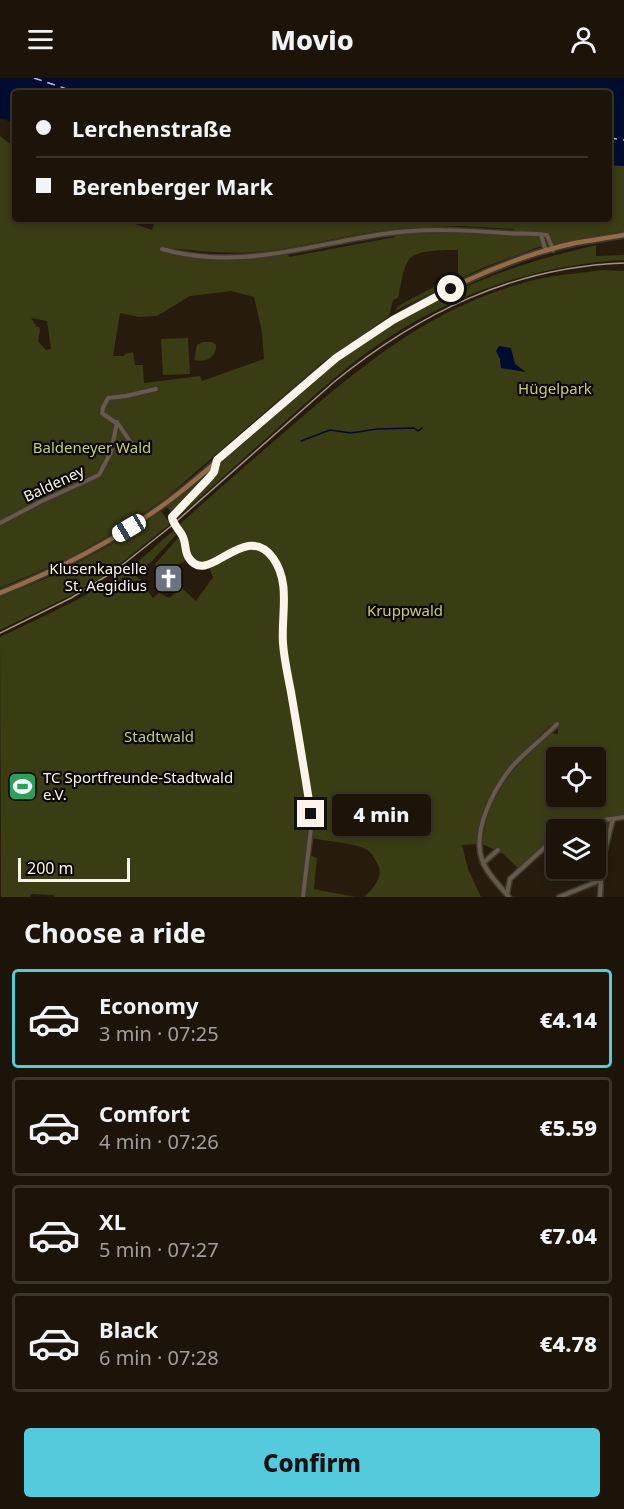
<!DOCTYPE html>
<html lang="en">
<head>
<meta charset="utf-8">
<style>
	:root { --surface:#1c1409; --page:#292117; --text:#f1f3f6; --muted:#a09e9c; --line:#3a332a; --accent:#54cadd }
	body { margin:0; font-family:"Noto Sans",sans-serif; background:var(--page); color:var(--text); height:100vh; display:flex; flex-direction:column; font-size:22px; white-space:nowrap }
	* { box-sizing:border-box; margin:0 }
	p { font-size:20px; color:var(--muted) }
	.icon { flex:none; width:33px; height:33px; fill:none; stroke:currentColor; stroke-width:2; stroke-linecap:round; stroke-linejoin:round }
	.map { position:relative; height:819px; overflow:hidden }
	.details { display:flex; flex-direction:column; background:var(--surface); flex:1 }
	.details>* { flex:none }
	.hud { position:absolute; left:12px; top:12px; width:600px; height:132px; border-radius:6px; box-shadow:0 3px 9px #0003,0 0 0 2px var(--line); display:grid; align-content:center; height:132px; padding:0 24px; background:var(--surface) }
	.buttons { position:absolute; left:546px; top:669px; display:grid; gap:12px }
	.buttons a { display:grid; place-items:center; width:60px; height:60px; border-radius:6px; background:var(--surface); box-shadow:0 3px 9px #0003,0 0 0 2px var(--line); font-size:30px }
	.scale { position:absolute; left:18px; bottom:15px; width:112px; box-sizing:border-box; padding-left:6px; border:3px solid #fbf4ea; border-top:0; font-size:16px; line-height:21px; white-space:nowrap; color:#fbf4ea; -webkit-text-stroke:4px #0b0703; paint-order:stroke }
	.end { position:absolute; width:27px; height:27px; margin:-14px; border:8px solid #fbf4ea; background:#111; box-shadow:0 0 0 3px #111 }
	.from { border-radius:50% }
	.bubble { position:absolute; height:42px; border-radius:6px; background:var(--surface); box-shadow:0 3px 9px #0003,0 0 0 2px var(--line); font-size:20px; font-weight:800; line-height:42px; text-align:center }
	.car { position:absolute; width:18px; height:36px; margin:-18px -9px; border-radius:8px; box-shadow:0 0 4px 2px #0007; background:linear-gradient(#fff 24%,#345 0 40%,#fff 0 76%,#345 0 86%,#fff 0) }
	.hud b { display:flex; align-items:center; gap:21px; height:57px; font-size:22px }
	.hud b+b { border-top:2px solid var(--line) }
	.hud i { width:15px; height:15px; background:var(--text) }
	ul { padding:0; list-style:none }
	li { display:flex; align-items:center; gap:18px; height:99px; margin:0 12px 9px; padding:0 12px; border:3px solid var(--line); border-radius:6px }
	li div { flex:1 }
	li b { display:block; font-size:22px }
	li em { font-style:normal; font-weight:800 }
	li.active { border-color:var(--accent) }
	li>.icon { width:54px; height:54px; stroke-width:1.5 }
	h2 { padding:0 24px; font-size:27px; line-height:72px }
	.action { display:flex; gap:12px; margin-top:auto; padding:12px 24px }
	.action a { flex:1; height:69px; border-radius:6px; background:var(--accent); color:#111; font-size:24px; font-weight:800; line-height:69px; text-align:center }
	header { display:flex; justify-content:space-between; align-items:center; height:78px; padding:0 24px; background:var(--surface); font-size:27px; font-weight:800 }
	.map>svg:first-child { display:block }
</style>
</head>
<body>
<header><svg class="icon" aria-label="menu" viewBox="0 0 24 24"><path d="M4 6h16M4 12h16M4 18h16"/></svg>Movio<svg class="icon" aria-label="person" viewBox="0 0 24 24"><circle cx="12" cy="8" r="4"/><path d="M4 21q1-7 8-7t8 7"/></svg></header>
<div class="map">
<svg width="624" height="819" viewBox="0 0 624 819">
	<rect width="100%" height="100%" fill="#261b0c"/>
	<!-- green -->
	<g fill="#3a3c14" fill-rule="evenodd">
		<path d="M 0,58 L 15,70 L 15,141 L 127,141 L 129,144 L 152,152 L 156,141 L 609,141 L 609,87 L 624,88 L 624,153 L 539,169 L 482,190 L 395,233 L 398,228 L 458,196 L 458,172 C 446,172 414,171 408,183 C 402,193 401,208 398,220 L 393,222 L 389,238 L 319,287 L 167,419 L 127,447 L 68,481 L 0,510 ZM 462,148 L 514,151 L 515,156 L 462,154 L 396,157 L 395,159 L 289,179 L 287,173 C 248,177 208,181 169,172 L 169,170 C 200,173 233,177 265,173 C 303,169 341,158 379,153 C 407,149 434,149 462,148 ZM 231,213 L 254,219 L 262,254 L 264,281 L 202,303 L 200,298 L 144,305 L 143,287 L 135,287 L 133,274 L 125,276 L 124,278 L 113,278 L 120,235 L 138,239 L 157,238 L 190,218 ZM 31,240 L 47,243 L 51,271 L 46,272 L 38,263 L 40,252 L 39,249 L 37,249 Z"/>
		<path d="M 596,167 L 596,178 L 624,177 L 624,182 C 532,187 444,219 369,273 C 341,293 315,317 289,340 C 251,374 214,407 176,441 L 167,429 C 186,414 205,399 223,383 C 258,353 290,321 326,293 C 386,246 454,209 526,186 C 549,178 573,173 596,167 Z"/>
		<path d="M 602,192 L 624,193 L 624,739 C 609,741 594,742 580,745 C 571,747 566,751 556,752 L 556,757 L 519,791 L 502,775 L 482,766 C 489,712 513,691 550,655 L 558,656 L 558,649 L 549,648 L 508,690 L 487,728 L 479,766 L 462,767 L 468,791 L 481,819 L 364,819 C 373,811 384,799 378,787 C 376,783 373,778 370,774 C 361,765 324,763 311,760 L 311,742 L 308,777 L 317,780 L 314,811 L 355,819 L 54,819 L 54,817 L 31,816 L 30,819 L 1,819 L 0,559 C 48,536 100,514 142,480 C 153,471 163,461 174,452 L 177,456 L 150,485 L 134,494 L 153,520 L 159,515 L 169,520 L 182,510 L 196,523 L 213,499 L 209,489 L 245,469 L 257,469 L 270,479 L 278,493 L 282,506 L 284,565 C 284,546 287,524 284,505 C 283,493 276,481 267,474 C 234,449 216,496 196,483 C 187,477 189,467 186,458 C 185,454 182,450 180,446 C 215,414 251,383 287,352 C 364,285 440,222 543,200 C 563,196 583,195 602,192 ZM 556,680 L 596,680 L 596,718 L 556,718 Z"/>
		<path d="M 188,260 L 190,296 L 163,297 L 161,261 Z"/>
		<path d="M 203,264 L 212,264 L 216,267 C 217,279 206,285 194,282 L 197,267 Z"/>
		<path d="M 161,433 L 170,446 L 106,497 L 70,518 L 0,552 L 0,519 L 57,496 L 110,467 Z"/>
		<path d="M 178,460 L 182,463 L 187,482 L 160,495 L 155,486 Z"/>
	</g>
	<!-- water -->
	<g fill="#000c2f">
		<path d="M 0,0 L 624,0 L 624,88 L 609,87 L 609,15 L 15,15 L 15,45 L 0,40 Z"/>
		<path d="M 499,268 L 511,270 L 515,286 L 526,294 L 501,290 L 500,281 L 496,273 Z"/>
	</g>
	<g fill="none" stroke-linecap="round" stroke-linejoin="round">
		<!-- stream -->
		<path stroke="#000c2f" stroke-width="1.5" d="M 301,363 L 330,352 L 351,355 L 377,351 L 414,350 L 418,353 L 422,350"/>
		<!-- ferry -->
		<g stroke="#a3c3f1" stroke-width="1.5" stroke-dasharray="8 6" stroke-linecap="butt">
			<path d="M 34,0 L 79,15"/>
			<path d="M 609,60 L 624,62"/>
		</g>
		<defs>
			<g id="street">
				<path d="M 541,157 L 546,173"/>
				<path d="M 162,171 C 238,193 308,167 383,156 C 424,150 464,152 506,155 C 519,156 533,155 547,157 L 553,172"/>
				<path d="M 133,368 L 119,347 L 102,335 L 103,330 L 108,320 L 126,318 L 156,311"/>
				<path d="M 217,383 L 214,394 L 209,400 L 174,435 L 172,441 L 184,461 L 188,480 L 196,486 L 210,487 L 244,468 L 254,467 L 262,470 L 272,479 L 281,496 L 284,506 L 283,565 L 312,742 L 303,819"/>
				<path d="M 0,445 L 40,424 L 99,397 L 111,374 L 117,344"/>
				<path d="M 569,752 L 585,745 L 624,739"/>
				<path d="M 483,785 L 498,772"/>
				<path d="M 507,816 L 510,801 L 556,759"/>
				<path d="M 509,819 C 500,808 487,796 482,782 C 472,753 493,713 510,691 C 524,674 542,662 557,646"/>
				<path d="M 559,819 L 601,802"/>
				<path d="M 600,819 L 602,783 L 613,741"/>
			</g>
			<path id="secondary" d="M 0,515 C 60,491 118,461 170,422 C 238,371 294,306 365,259 C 425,220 504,180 575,165 C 591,162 608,160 624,157"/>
		</defs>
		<!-- street casing -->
		<use href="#street" stroke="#3e362f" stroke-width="7"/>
		<!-- secondary casing -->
		<use href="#secondary" stroke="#3e362f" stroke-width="8"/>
		<!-- street -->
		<use href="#street" stroke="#665a49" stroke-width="4"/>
		<!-- secondary -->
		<use href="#secondary" stroke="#936c45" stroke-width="4.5"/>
		<!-- rail -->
		<path stroke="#9f968a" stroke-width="1.5" d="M 0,555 L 71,520 L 116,492 L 170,449 L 334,304 C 419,235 513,189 624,185"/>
	</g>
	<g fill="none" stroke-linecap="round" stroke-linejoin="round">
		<!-- route -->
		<path stroke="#fbf4ea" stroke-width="8" d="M 311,736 C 305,696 298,655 291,614 C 288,598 284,581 283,565 C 281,536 291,505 273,480 C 244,441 208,510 189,480 C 185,475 186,468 184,462 C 182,453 173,448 172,439 L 209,400 L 214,394 L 217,382 L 336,280 L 393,242 L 451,211"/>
	</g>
	<!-- icons -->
	<defs>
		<symbol id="church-square" viewBox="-11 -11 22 22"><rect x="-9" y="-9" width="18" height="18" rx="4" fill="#6b7280" stroke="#0b0703"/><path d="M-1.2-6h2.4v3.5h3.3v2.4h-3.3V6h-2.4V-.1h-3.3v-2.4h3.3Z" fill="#fff"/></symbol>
		<symbol id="stadium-square" viewBox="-11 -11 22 22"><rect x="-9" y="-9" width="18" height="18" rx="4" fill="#2e9e5b" stroke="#0b0703"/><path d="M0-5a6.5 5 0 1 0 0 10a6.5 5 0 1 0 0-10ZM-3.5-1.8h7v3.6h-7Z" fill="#fff"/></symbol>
	</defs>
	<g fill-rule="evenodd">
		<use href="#church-square" x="152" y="484" width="33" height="33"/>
		<use href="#stadium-square" x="6" y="692" width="33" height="33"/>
	</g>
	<g text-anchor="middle" stroke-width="4.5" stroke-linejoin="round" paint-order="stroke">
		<!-- park labels -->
		<g font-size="15" fill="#c7ce6b" stroke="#0b0703">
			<text x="555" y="316">Hügelpark</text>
			<text x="92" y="375">Baldeneyer Wald</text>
			<text x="405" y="538">Kruppwald</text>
			<text x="159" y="664">Stadtwald</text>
		</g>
		<!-- street labels -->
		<g font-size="15" fill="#fbf4ea" stroke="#0b0703">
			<text transform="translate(54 406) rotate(-25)" y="5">Baldeney</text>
		</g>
		<!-- poi labels -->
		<g font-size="15" fill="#fbf4ea" stroke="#0b0703" text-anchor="end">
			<text x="147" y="496">Klusenkapelle<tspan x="147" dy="17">St. Aegidius</tspan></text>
			<text x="43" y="705" text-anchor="start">TC Sportfreunde-Stadtwald<tspan x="43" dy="17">e.V.</tspan></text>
		</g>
	</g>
</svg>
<div class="buttons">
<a><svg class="icon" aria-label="locate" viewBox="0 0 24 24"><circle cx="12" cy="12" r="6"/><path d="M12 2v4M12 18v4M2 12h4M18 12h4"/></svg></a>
<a><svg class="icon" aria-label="layers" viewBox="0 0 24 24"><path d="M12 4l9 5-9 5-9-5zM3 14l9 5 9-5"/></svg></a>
</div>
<div class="scale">200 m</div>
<i class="end from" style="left:451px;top:211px"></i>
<i class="end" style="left:311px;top:736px"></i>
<div class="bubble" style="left:332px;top:716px;width:99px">4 min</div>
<i class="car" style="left:129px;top:450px;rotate:239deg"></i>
<div class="hud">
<b><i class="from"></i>Lerchenstraße</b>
<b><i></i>Berenberger Mark</b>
</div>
</div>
<section class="details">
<h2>Choose a ride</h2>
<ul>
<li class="active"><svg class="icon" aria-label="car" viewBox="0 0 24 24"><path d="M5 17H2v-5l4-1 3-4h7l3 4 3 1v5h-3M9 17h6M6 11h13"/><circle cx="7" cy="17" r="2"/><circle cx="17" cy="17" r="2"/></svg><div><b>Economy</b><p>3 min · 07:25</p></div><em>€4.14</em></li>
<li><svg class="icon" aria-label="car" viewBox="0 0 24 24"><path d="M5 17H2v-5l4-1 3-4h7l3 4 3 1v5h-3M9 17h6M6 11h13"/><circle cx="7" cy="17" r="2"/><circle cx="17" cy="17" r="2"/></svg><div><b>Comfort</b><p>4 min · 07:26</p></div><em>€5.59</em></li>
<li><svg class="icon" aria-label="car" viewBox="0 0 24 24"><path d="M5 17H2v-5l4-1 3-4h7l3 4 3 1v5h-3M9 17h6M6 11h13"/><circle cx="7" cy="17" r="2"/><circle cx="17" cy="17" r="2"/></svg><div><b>XL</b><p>5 min · 07:27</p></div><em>€7.04</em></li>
<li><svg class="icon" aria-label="car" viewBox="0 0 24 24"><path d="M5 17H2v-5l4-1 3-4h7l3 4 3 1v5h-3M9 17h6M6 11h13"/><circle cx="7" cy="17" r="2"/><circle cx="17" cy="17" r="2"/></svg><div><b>Black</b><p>6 min · 07:28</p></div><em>€4.78</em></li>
</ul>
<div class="action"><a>Confirm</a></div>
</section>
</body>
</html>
